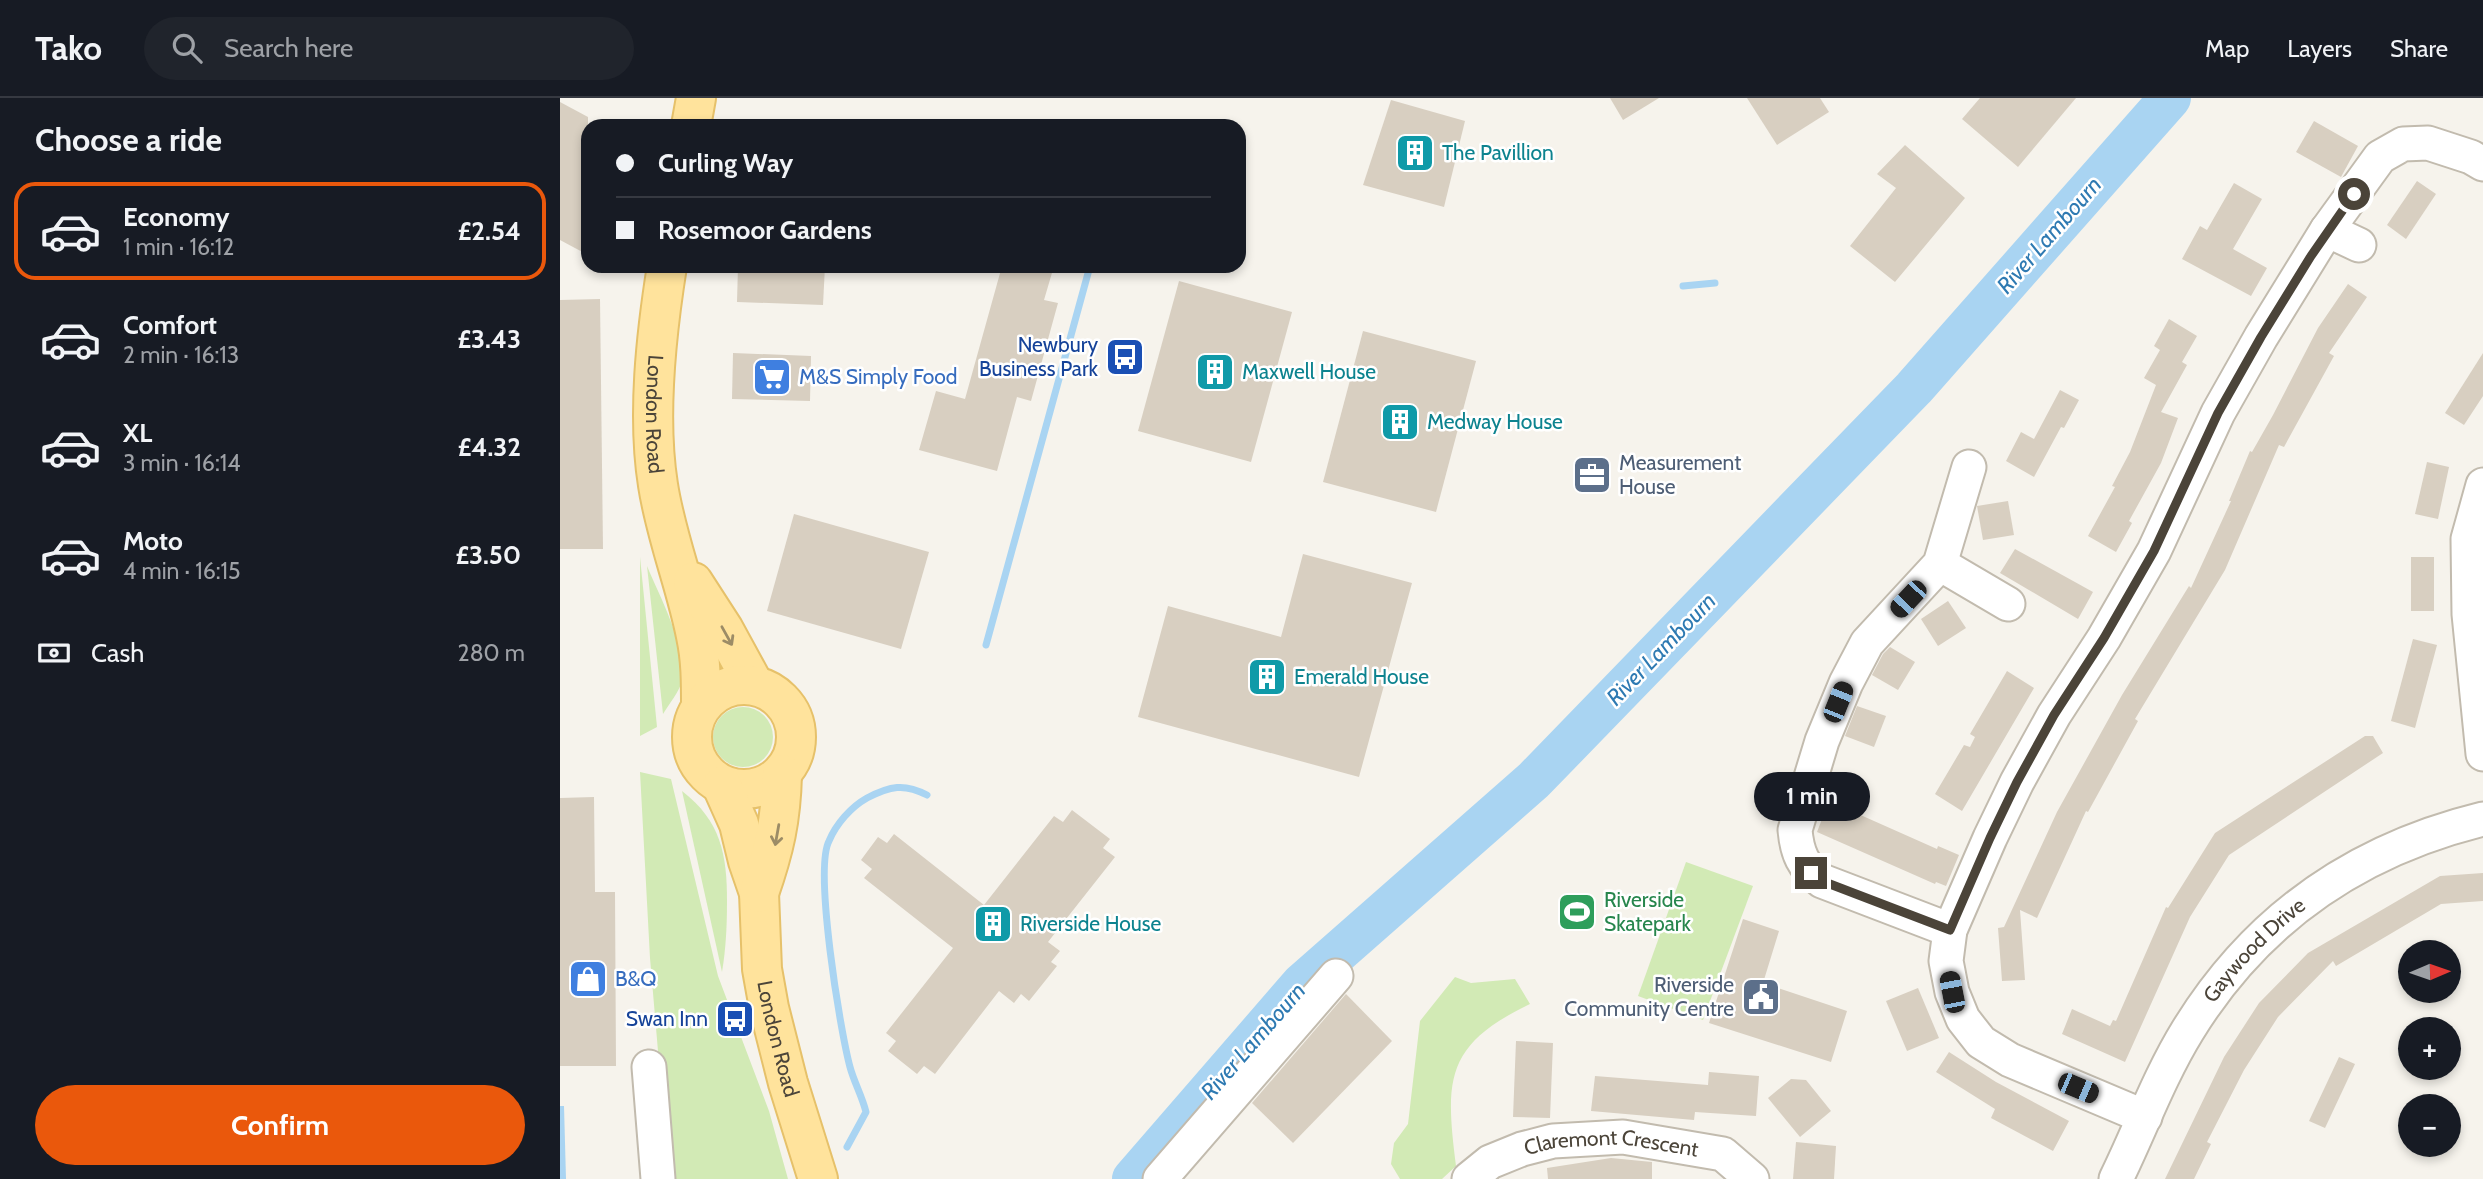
<!DOCTYPE html>
<html lang="en">
<head>
<meta charset="utf-8">
<style>
	:root { --surface:#171b24; --page:#20242c; --text:#f1f3f6; --muted:#9ea1a6; --line:#363941; --accent:#ea580c }
	body { margin:0; font-family:Cabin,sans-serif; background:var(--page); color:var(--text); height:100vh; display:flex; flex-direction:column; font-size:26px; white-space:nowrap }
	* { box-sizing:border-box; margin:0 }
	p { font-size:23px; color:var(--muted) }
	.icon { flex:none; width:38px; height:38px; fill:none; stroke:currentColor; stroke-width:2; stroke-linecap:round; stroke-linejoin:round }
	.map { position:relative; flex:1; overflow:hidden }
	.details { display:flex; flex-direction:column; background:var(--surface); width:560px }
	.details>* { flex:none }
	.hud { position:absolute; left:21px; top:21px; width:665px; height:154px; border-radius:21px; box-shadow:0 4px 10px #0003; display:grid; align-content:center; height:154px; padding:0 35px; background:var(--surface) }
	.needle { width:46px; rotate:88deg }
	.controls { position:absolute; left:1838px; top:842px; display:grid; gap:14px }
	.controls a { display:grid; place-items:center; width:63px; height:63px; border-radius:50%; background:var(--surface); box-shadow:0 4px 10px #0003; font-size:35px }
	.end { position:absolute; width:32px; height:32px; margin:-16px; border:9px solid #4b4439; background:#fff; box-shadow:0 0 0 4px #fff }
	.from { border-radius:50% }
	.bubble { position:absolute; height:49px; border-radius:24px; background:var(--surface); box-shadow:0 4px 10px #0003; font-size:23px; font-weight:700; line-height:49px; text-align:center }
	.car { position:absolute; width:21px; height:42px; margin:-21px -10px; border-radius:9px; box-shadow:0 0 5px 2px #0007; background:linear-gradient(#222 24%,#8ab4d8 0 40%,#222 0 76%,#8ab4d8 0 86%,#222 0) }
	.hud b { display:flex; align-items:center; gap:24px; height:66px; font-size:26px }
	.hud b+b { border-top:2px solid var(--line) }
	.hud i { width:18px; height:18px; background:var(--text) }
	ul { padding:0; list-style:none }
	li { display:flex; align-items:center; gap:21px; height:98px; margin:0 14px 10px; padding:0 21px; border:4px solid transparent; border-radius:21px }
	li div { flex:1 }
	li b { display:block; font-size:26px }
	li em { font-style:normal; font-weight:700 }
	li.current { border-color:var(--accent) }
	li>.icon { width:63px; height:63px; stroke-width:1.5 }
	h2 { padding:0 35px; font-size:32px; line-height:84px }
	.pay { display:flex; align-items:center; gap:18px; height:77px; padding:0 35px; font-size:26px }
	.pay p { margin-inline-start:auto }
	.button { display:flex; gap:14px; margin-top:auto; padding:14px 35px }
	.button a { flex:1; height:80px; border-radius:42px; background:var(--accent); color:#fff; font-size:28px; font-weight:700; line-height:80px; text-align:center }
	header { display:flex; align-items:center; gap:42px; box-sizing:border-box; height:98px; padding:0 35px; background:var(--surface); border-bottom:2px solid var(--line) }
	header strong { font-size:33px }
	nav { display:flex; gap:38px; margin-inline-start:auto; font-size:24px }
	.search { width:490px; height:63px; background:var(--page); display:flex; align-items:center; gap:18px; box-sizing:border-box; padding:0 24px; border-radius:38px; color:var(--muted); font-size:26px }
	main { display:flex; flex:1; min-height:0 }
	.map>svg:first-child { display:block }
</style>
</head>
<body>
<header>
<strong>Tako</strong>
<div class="search"><svg class="icon" aria-label="search" viewBox="0 0 24 24"><circle cx="10" cy="10" r="6"/><path d="M15 15l6 6"/></svg>Search here</div>
<nav><a>Map</a><a>Layers</a><a>Share</a></nav>
</header>
<main>
<section class="details">
<h2>Choose a ride</h2>
<ul>
<li class="current"><svg class="icon" aria-label="car" viewBox="0 0 24 24"><path d="M5 17H2v-5l4-1 3-4h7l3 4 3 1v5h-3M9 17h6M6 11h13"/><circle cx="7" cy="17" r="2"/><circle cx="17" cy="17" r="2"/></svg><div><b>Economy</b><p>1 min · 16:12</p></div><em>£2.54</em></li>
<li><svg class="icon" aria-label="car" viewBox="0 0 24 24"><path d="M5 17H2v-5l4-1 3-4h7l3 4 3 1v5h-3M9 17h6M6 11h13"/><circle cx="7" cy="17" r="2"/><circle cx="17" cy="17" r="2"/></svg><div><b>Comfort</b><p>2 min · 16:13</p></div><em>£3.43</em></li>
<li><svg class="icon" aria-label="car" viewBox="0 0 24 24"><path d="M5 17H2v-5l4-1 3-4h7l3 4 3 1v5h-3M9 17h6M6 11h13"/><circle cx="7" cy="17" r="2"/><circle cx="17" cy="17" r="2"/></svg><div><b>XL</b><p>3 min · 16:14</p></div><em>£4.32</em></li>
<li><svg class="icon" aria-label="car" viewBox="0 0 24 24"><path d="M5 17H2v-5l4-1 3-4h7l3 4 3 1v5h-3M9 17h6M6 11h13"/><circle cx="7" cy="17" r="2"/><circle cx="17" cy="17" r="2"/></svg><div><b>Moto</b><p>4 min · 16:15</p></div><em>£3.50</em></li>
</ul>
<div class="pay"><svg class="icon" aria-label="cash" viewBox="0 0 24 24"><path d="M3 7h18v10H3z"/><circle cx="12" cy="12" r="2"/></svg>Cash<p>280 m</p></div>
<div class="button"><a>Confirm</a></div>
</section>
<div class="map">
<svg width="1923" height="1081" viewBox="0 0 1923 1081">
	<rect width="100%" height="100%" fill="#f6f3ec"/>
	<!-- green -->
	<g fill="#d2eab5">
		<path d="M 80,459 L 97,629 L 80,638 Z"/>
		<path d="M 87,468 C 99,497 128,551 122,583 C 119,594 109,606 103,616 Z"/>
		<circle cx="183" cy="639" r="30"/>
		<path d="M 80,674 L 111,681 L 158,878 L 209,1013 L 228,1081 L 109,1081 L 90,860 Z"/>
		<path d="M 122,693 C 161,723 167,757 167,803 C 167,827 166,850 162,874 Z"/>
		<path d="M 1126,764 L 1193,788 L 1143,922 L 1078,898 Z"/>
		<path d="M 895,879 L 911,885 L 955,881 L 970,906 C 885,947 885,981 896,1068 L 882,1081 L 840,1081 L 831,1066 L 834,1045 L 848,1026 L 860,923 Z"/>
	</g>
	<!-- water -->
	<path fill="#a9d4f2" d="M 0,1008 L 4,1008 L 6,1081 L 0,1081 Z"/>
	<g fill="none" stroke-linecap="round" stroke-linejoin="round">
		<!-- stream -->
		<g stroke="#a9d4f2" stroke-width="7">
			<path d="M 368,26 L 372,28"/>
			<path d="M 1123,188 L 1155,185"/>
			<path d="M 426,547 L 530,168"/>
			<path d="M 287,1049 L 306,1014 C 302,998 294,984 290,969 C 280,932 254,772 269,743 C 276,726 291,709 307,700 C 330,688 344,685 367,697"/>
		</g>
		<!-- river -->
		<path stroke="#a9d4f2" stroke-width="42" d="M 573,1081 L 742,886 L 974,682 L 1354,290 L 1610,0"/>
	</g>
	<!-- building -->
	<g fill="#d8cfc1">
		<path d="M 1050,0 L 1099,0 L 1063,22 Z"/>
		<path d="M 1187,0 L 1260,0 L 1269,14 L 1217,47 Z"/>
		<path d="M 1420,0 L 1516,0 L 1458,69 L 1402,21 Z"/>
		<path d="M 831,2 L 905,23 L 884,109 L 803,87 Z"/>
		<path d="M 0,4 L 28,19 L 28,157 L 0,142 Z"/>
		<path d="M 1754,23 L 1798,48 L 1781,79 L 1736,54 Z"/>
		<path d="M 1345,47 L 1405,100 L 1335,184 L 1290,148 L 1336,90 L 1317,76 Z"/>
		<path d="M 1857,83 L 1876,96 L 1846,141 L 1827,127 Z"/>
		<path d="M 1674,85 L 1702,101 L 1673,151 L 1707,170 L 1691,198 L 1622,161 L 1640,128 L 1647,132 Z"/>
		<path d="M 178,168 L 265,168 L 263,207 L 177,204 Z"/>
		<path d="M 442,168 L 494,168 L 484,202 L 498,205 L 471,303 L 457,299 L 437,373 L 359,352 L 376,293 L 405,301 Z"/>
		<path d="M 619,183 L 732,214 L 691,364 L 578,333 Z"/>
		<path d="M 1788,186 L 1807,199 L 1769,255 L 1774,258 L 1724,349 L 1719,347 L 1665,472 L 1575,621 L 1578,623 L 1528,714 L 1526,713 L 1477,820 L 1460,812 L 1465,882 L 1442,883 L 1438,830 L 1444,829 L 1497,714 L 1562,597 L 1629,488 L 1631,490 L 1671,403 L 1669,403 L 1690,353 L 1692,354 L 1713,317 L 1758,230 Z"/>
		<path d="M 40,201 L 43,451 L 0,451 L 0,202 Z"/>
		<path d="M 1609,221 L 1637,238 L 1622,264 L 1627,267 L 1601,314 L 1618,320 L 1601,365 L 1569,423 L 1572,425 L 1556,454 L 1528,438 L 1555,389 L 1552,388 L 1570,354 L 1596,287 L 1584,280 L 1600,252 L 1594,248 Z"/>
		<path d="M 803,233 L 916,263 L 876,414 L 763,384 Z"/>
		<path d="M 173,255 L 251,258 L 250,303 L 172,301 Z"/>
		<path d="M 1923,255 L 1923,298 L 1904,327 L 1885,315 Z"/>
		<path d="M 1500,292 L 1519,302 L 1504,330 L 1501,329 L 1474,379 L 1446,363 L 1461,334 L 1474,341 Z"/>
		<path d="M 1867,364 L 1889,369 L 1878,421 L 1855,416 Z"/>
		<path d="M 1448,403 L 1454,437 L 1423,442 L 1417,408 Z"/>
		<path d="M 234,416 L 369,454 L 341,551 L 207,513 Z"/>
		<path d="M 1455,451 L 1533,494 L 1518,521 L 1440,475 Z"/>
		<path d="M 743,456 L 852,485 L 799,679 L 578,619 L 608,508 L 721,539 Z"/>
		<rect x="1851" y="459" width="23" height="54"/>
		<path d="M 1388,503 L 1406,530 L 1378,548 L 1361,521 Z"/>
		<path d="M 1853,541 L 1877,547 L 1855,630 L 1831,623 Z"/>
		<path d="M 1330,549 L 1355,564 L 1338,592 L 1312,577 L 1323,556 Z"/>
		<path d="M 1447,573 L 1474,590 L 1402,713 L 1375,696 L 1404,647 L 1410,649 L 1415,639 L 1410,636 Z"/>
		<path d="M 1297,608 L 1326,618 L 1314,649 L 1285,638 Z"/>
		<path d="M 1805,638 L 1813,638 L 1823,655 L 1669,757 L 1630,819 L 1565,964 L 1502,936 L 1512,911 L 1550,928 L 1553,922 L 1556,923 L 1606,809 L 1608,810 L 1655,735 Z"/>
		<path d="M 34,699 L 35,794 L 55,794 L 56,968 L 0,968 L 0,700 Z"/>
		<path d="M 1269,703 L 1377,751 L 1378,748 L 1399,757 L 1386,788 L 1376,784 L 1375,786 L 1257,734 Z"/>
		<path d="M 512,712 L 550,741 L 543,750 L 555,759 L 488,844 L 500,853 L 491,864 L 497,868 L 469,903 L 461,896 L 454,905 L 439,893 L 375,976 L 364,968 L 357,976 L 328,953 L 336,943 L 326,935 L 393,850 L 304,780 L 312,771 L 301,762 L 318,739 L 327,745 L 334,736 L 424,807 L 494,718 L 503,724 Z"/>
		<path d="M 1923,775 L 1923,803 L 1881,806 L 1776,868 L 1773,863 L 1718,919 L 1684,972 L 1647,1044 L 1651,1046 L 1634,1081 L 1605,1081 L 1664,959 L 1699,905 L 1748,855 L 1880,778 Z"/>
		<path d="M 1183,821 L 1219,833 L 1203,885 L 1287,913 L 1271,964 L 1149,925 Z"/>
		<path d="M 1358,890 L 1379,940 L 1347,953 L 1326,903 Z"/>
		<path d="M 786,896 L 832,943 L 733,1045 L 692,1005 Z"/>
		<path d="M 956,943 L 993,945 L 990,1020 L 953,1019 Z"/>
		<path d="M 1389,954 L 1436,984 L 1509,1023 L 1493,1053 L 1431,1020 L 1435,1011 L 1376,974 Z"/>
		<path d="M 1779,959 L 1795,966 L 1765,1030 L 1749,1023 Z"/>
		<path d="M 1149,974 L 1199,978 L 1196,1018 L 1135,1014 L 1134,1022 L 1031,1013 L 1035,978 L 1148,987 Z"/>
		<path d="M 1231,981 L 1246,982 L 1271,1013 L 1240,1039 L 1208,1000 Z"/>
		<path d="M 1236,1044 L 1276,1048 L 1274,1081 L 1233,1081 Z"/>
		<path d="M 1051,1060 L 1092,1064 L 1092,1081 L 988,1081 L 987,1070 Z"/>
	</g>
	<g fill="none" stroke-linecap="round" stroke-linejoin="round">
		<defs>
			<g id="minor">
				<path d="M 1767,132 L 1799,147"/>
				<path d="M 1923,387 L 1908,441 L 1909,516 L 1923,656"/>
				<path d="M 1380,466 L 1448,506"/>
				<path d="M 1390,832 L 1262,783 C 1243,769 1237,755 1235,732 L 1262,643 L 1286,585 L 1307,545 L 1380,466 L 1409,369"/>
				<path d="M 89,969 L 98,1081"/>
				<path d="M 1585,1019 L 1450,962 L 1421,944 L 1403,921 L 1392,894 L 1386,863 L 1390,832 L 1430,740 L 1457,684 L 1494,617 L 1544,540 L 1594,453 L 1658,315 L 1701,239 L 1767,132 L 1820,59 L 1843,46 L 1868,45 L 1911,59 L 1923,66"/>
				<path d="M 600,1081 L 776,878"/>
				<path id="s1" d="M 909,1081 L 930,1064 L 962,1051 L 993,1043 L 1063,1039 L 1163,1056 L 1192,1081"/>
				<path id="s2" d="M 1556,1081 C 1580,1032 1599,979 1628,932 C 1697,820 1796,752 1923,721"/>
			</g>
			<g id="major">
				<path d="M 131,28 L 136,0"/>
				<path id="s3" d="M 107,168 C 96,237 87,318 98,387 C 106,439 126,487 136,538 C 141,561 141,584 141,607"/>
				<path d="M 133,484 L 164,532 L 194,587"/>
				<circle cx="184" cy="639" r="52"/>
				<path id="s4" d="M 162,688 L 179,726 L 188,763 L 199,795 L 202,871 L 209,910 L 228,985 L 258,1081"/>
				<path d="M 199,795 C 214,752 221,722 222,676"/>
			</g>
		</defs>
		<!-- minor casing -->
		<use href="#minor" stroke="#c2bbae" stroke-width="37"/>
		<!-- major casing -->
		<use href="#major" stroke="#e6c16a" stroke-width="42"/>
		<!-- minor -->
		<use href="#minor" stroke="#fff" stroke-width="33"/>
		<!-- major -->
		<use href="#major" stroke="#ffe39c" stroke-width="38"/>
	</g>
	<!-- one-way arrows -->
	<defs><path id="oneway-shaft" d="M-6 0H5M1.5-3L5.5 0L1.5 3" fill="none" stroke-width="1.6" stroke-linecap="round" stroke-linejoin="round" transform="scale(1.75)"/></defs>
	<g stroke="#9c8c66">
		<use href="#oneway-shaft" transform="translate(167 538) rotate(61)"/>
		<use href="#oneway-shaft" transform="translate(217 737) rotate(100)"/>
	</g>
	<g fill="none" stroke-linecap="round" stroke-linejoin="round">
		<!-- route -->
		<path stroke="#4b4439" stroke-width="9" d="M 1251,775 L 1262,783 L 1390,832 L 1430,740 L 1457,684 L 1494,617 L 1544,540 L 1594,453 L 1658,315 L 1701,239 L 1751,158 L 1794,96"/>
	</g>
	<!-- icons -->
	<defs>
		<symbol id="building-square" viewBox="-11 -11 22 22"><rect x="-9" y="-9" width="18" height="18" rx="4" fill="#0f9aa8" stroke="#fff"/><path d="M-4-6H4V6H1V3H-1V6H-4ZM-2.5-4.3h1.7v1.8h-1.7ZM.8-4.3h1.7v1.8H.8ZM-2.5-1h1.7V.8h-1.7ZM.8-1h1.7V.8H.8Z" fill="#fff"/></symbol>
		<symbol id="bus-square" viewBox="-11 -11 22 22"><rect x="-9" y="-9" width="18" height="18" rx="4" fill="#1a4fb4" stroke="#fff"/><path d="M-5-6H5V4H4V6H2V4H-2V6H-4V4H-5ZM-3.5-4V0h7V-4ZM-3.5 1.2v1.5H-2V1.2ZM2 1.2v1.5H3.5V1.2Z" fill="#fff"/></symbol>
		<symbol id="supermarket-square" viewBox="-11 -11 22 22"><rect x="-9" y="-9" width="18" height="18" rx="4" fill="#3f7fe0" stroke="#fff"/><path d="M-6-5.5h2.5l.6 2H6L4.5 2H-2.5L-4.4-4H-6ZM-1.5 3.2a1.3 1.3 0 1 0 .1 0ZM3 3.2a1.3 1.3 0 1 0 .1 0Z" fill="#fff"/></symbol>
		<symbol id="office-square" viewBox="-11 -11 22 22"><rect x="-9" y="-9" width="18" height="18" rx="4" fill="#5c6f8a" stroke="#fff"/><path d="M-6-3h4V-5.5h4V-3h4V5H-6ZM-1-4.5V-3h2v-1.5ZM-6 0V1H6V0Z" fill="#fff"/></symbol>
		<symbol id="stadium-square" viewBox="-11 -11 22 22"><rect x="-9" y="-9" width="18" height="18" rx="4" fill="#2e9e5b" stroke="#fff"/><path d="M0-5a6.5 5 0 1 0 0 10a6.5 5 0 1 0 0-10ZM-3.5-1.8h7v3.6h-7Z" fill="#fff"/></symbol>
		<symbol id="shop-square" viewBox="-11 -11 22 22"><rect x="-9" y="-9" width="18" height="18" rx="4" fill="#3f7fe0" stroke="#fff"/><path d="M-5-2.5h2.3a2.7 3.5 0 0 1 5.4 0H5L5.5 6h-11ZM-1.5-2.5h3a1.5 2.3 0 0 0-3 0Z" fill="#fff"/></symbol>
		<symbol id="civic-square" viewBox="-11 -11 22 22"><rect x="-9" y="-9" width="18" height="18" rx="4" fill="#5c6f8a" stroke="#fff"/><path d="M-.6-6.5H3V-4.5H.6V-3L4-1V1h2V6H-6V1h2V-1L-.6-3ZM-1.2 2.5V6h2.4V2.5Z" fill="#fff"/></symbol>
	</defs>
	<g fill-rule="evenodd">
		<use href="#building-square" x="833" y="33" width="44" height="44"/>
		<use href="#bus-square" x="543" y="237" width="44" height="44"/>
		<use href="#building-square" x="633" y="252" width="44" height="44"/>
		<use href="#supermarket-square" x="190" y="257" width="44" height="44"/>
		<use href="#building-square" x="818" y="302" width="44" height="44"/>
		<use href="#office-square" x="1010" y="355" width="44" height="44"/>
		<use href="#building-square" x="685" y="557" width="44" height="44"/>
		<use href="#stadium-square" x="995" y="792" width="44" height="44"/>
		<use href="#building-square" x="411" y="804" width="44" height="44"/>
		<use href="#shop-square" x="6" y="859" width="44" height="44"/>
		<use href="#civic-square" x="1179" y="877" width="44" height="44"/>
		<use href="#bus-square" x="153" y="899" width="44" height="44"/>
	</g>
	<g text-anchor="middle" stroke-width="5" stroke-linejoin="round" paint-order="stroke">
		<!-- culture labels -->
		<g font-size="21" fill="#0d838f" stroke="#fff" text-anchor="start">
			<text x="882" y="62">The Pavillion</text>
			<text x="682" y="281">Maxwell House</text>
			<text x="867" y="331">Medway House</text>
			<text x="734" y="586">Emerald House</text>
			<text x="460" y="833">Riverside House</text>
		</g>
		<!-- transit labels -->
		<g font-size="21" fill="#164399" stroke="#fff" text-anchor="end">
			<text x="538" y="254">Newbury<tspan x="538" dy="24">Business Park</tspan></text>
			<text x="148" y="928">Swan Inn</text>
		</g>
		<!-- shop labels -->
		<g font-size="21" fill="#366cbe" stroke="#fff" text-anchor="start">
			<text x="239" y="286">M&amp;S Simply Food</text>
			<text x="55" y="888">B&amp;Q</text>
		</g>
		<!-- street labels -->
		<g font-size="21" fill="#4b4439" stroke="#fff">
			<text dy="7" stroke="none"><textPath href="#s3" startOffset="149">London Road</textPath></text>
			<text dy="7" stroke="none"><textPath href="#s2" startOffset="270">Gaywood Drive</textPath></text>
			<text dy="7" stroke="none"><textPath href="#s4" startOffset="261">London Road</textPath></text>
			<text dy="7" stroke="none"><textPath href="#s1" startOffset="152">Claremont Crescent</textPath></text>
		</g>
		<!-- service labels -->
		<g font-size="21" fill="#4e5e75" stroke="#fff" text-anchor="start">
			<text x="1059" y="372">Measurement<tspan x="1059" dy="24">House</tspan></text>
			<text x="1174" y="894" text-anchor="end">Riverside<tspan x="1174" dy="24">Community Centre</tspan></text>
		</g>
		<!-- leisure labels -->
		<g font-size="21" fill="#27864d" stroke="#fff" text-anchor="start">
			<text x="1044" y="809">Riverside<tspan x="1044" dy="24">Skatepark</tspan></text>
		</g>
		<!-- water labels -->
		<g font-size="23" font-style="italic" fill="#2e7ab2" stroke="#fff">
			<text transform="translate(1489 137) rotate(-49)" y="8">River Lambourn</text>
			<text transform="translate(1101 551) rotate(-46)" y="8">River Lambourn</text>
			<text transform="translate(693 943) rotate(-49)" y="8">River Lambourn</text>
		</g>
	</g>
</svg>
<div class="controls">
<a><svg class="needle" viewBox="-14 -14 28 28"><path d="M0-13l5 13h-10z" fill="#e53935"/><path d="M0 13l5-13h-10z" fill="#9ea1a6"/></svg></a>
<a>+</a>
<a>−</a>
</div>
<i class="end from" style="left:1794px;top:96px"></i>
<i class="end" style="left:1251px;top:775px"></i>
<div class="bubble" style="left:1194px;top:674px;width:116px">1 min</div>
<i class="car" style="left:1348px;top:501px;rotate:223deg"></i>
<i class="car" style="left:1278px;top:604px;rotate:22deg"></i>
<i class="car" style="left:1392px;top:894px;rotate:349deg"></i>
<i class="car" style="left:1518px;top:990px;rotate:113deg"></i>
<div class="hud">
<b><i class="from"></i>Curling Way</b>
<b><i></i>Rosemoor Gardens</b>
</div>
</div>
</main>
</body>
</html>
